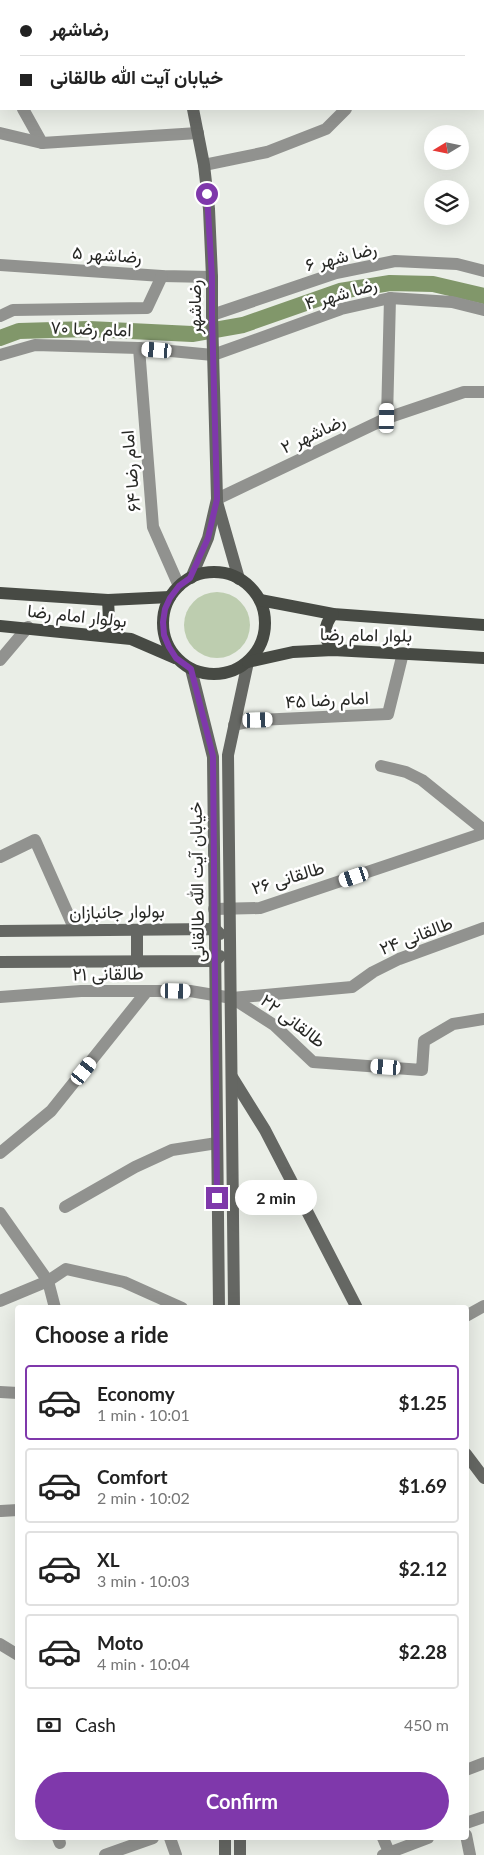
<!DOCTYPE html>
<html lang="en">
<head>
<meta charset="utf-8">
<style>
	:root { --surface:#fff; --page:#f2f2f2; --text:#222; --muted:#767676; --line:#e0e0e0; --accent:#7f38ab }
	body { margin:0; font-family:Lato,Vazirmatn,sans-serif; background:var(--page); color:var(--text); height:100vh; display:flex; flex-direction:column; font-size:19px; white-space:nowrap }
	* { box-sizing:border-box; margin:0 }
	p { font-size:16px; color:var(--muted) }
	.icon { flex:none; width:28px; height:28px; fill:none; stroke:currentColor; stroke-width:2; stroke-linecap:round; stroke-linejoin:round }
	.map { position:relative; flex:1; overflow:hidden }
	.details { position:absolute; left:15px; top:1305px; width:454px; height:535px; display:flex; flex-direction:column; background:var(--surface); border-radius:5px; box-shadow:0 5px 20px #0002 }
	.details>* { flex:none }
	.guide { position:absolute; left:0px; top:0px; width:485px; height:110px; box-shadow:0 5px 20px #0002; display:grid; align-content:center; height:110px; padding:0 20px; background:var(--surface) }
	.needle { width:32px; rotate:260deg }
	.buttons { position:absolute; left:424px; top:125px; display:grid; gap:10px }
	.buttons a { display:grid; place-items:center; width:45px; height:45px; border-radius:50%; background:var(--surface); box-shadow:0 5px 20px #0002; font-size:25px }
	.end { position:absolute; width:22px; height:22px; margin:-11px; border:6px solid #7f38ab; background:#fff; box-shadow:0 0 0 2px #fff }
	.from { border-radius:50% }
	.bubble { position:absolute; height:35px; border-radius:18px; background:var(--surface); box-shadow:0 5px 20px #0002; font-size:16px; font-weight:700; line-height:35px; text-align:center }
	.car { position:absolute; width:15px; height:30px; margin:-15px -8px; border-radius:6px; box-shadow:0 0 4px 1px #0007; background:linear-gradient(#fff 24%,#345 0 40%,#fff 0 76%,#345 0 86%,#fff 0) }
	.guide b { display:flex; align-items:center; gap:18px; height:48px; font-size:19px }
	.guide b+b { border-top:1px solid var(--line) }
	.guide i { width:12px; height:12px; background:var(--text) }
	ul { padding:0; list-style:none }
	li { display:flex; align-items:center; gap:15px; height:75px; margin:0 10px 8px; padding:0 10px; border:2px solid var(--line); border-radius:5px }
	li div { flex:1 }
	li b { display:block; font-size:19px }
	li em { font-style:normal; font-weight:700 }
	li.on { border-color:var(--accent) }
	li>.icon { width:45px; height:45px; stroke-width:1.5 }
	h2 { padding:0 20px; font-size:22px; line-height:60px }
	.pay { display:flex; align-items:center; gap:12px; height:55px; padding:0 20px; font-size:19px }
	.pay p { margin-inline-start:auto }
	.button { display:flex; gap:10px; margin-top:auto; padding:10px 20px }
	.button a { flex:1; height:58px; border-radius:30px; background:var(--accent); color:#fff; font-size:20px; font-weight:700; line-height:58px; text-align:center }
	.map>svg:first-child { display:block }
</style>
</head>
<body>
<div class="map">
<svg width="484" height="1855" viewBox="0 0 484 1855">
	<rect width="100%" height="100%" fill="#eaeee7"/>
	<!-- green -->
	<circle fill="#bdcdaf" cx="217" cy="625" r="33"/>
	<g fill="none" stroke-linecap="round" stroke-linejoin="round">
		<!-- canal -->
		<path stroke="#81976a" stroke-width="16" d="M 0,338 L 19,331 L 89,329 L 192,334 L 243,325 L 340,291 L 390,283 L 433,284 L 484,296"/>
		<!-- street -->
		<g stroke="#91928f" stroke-width="12">
			<path d="M 447,1 L 447,0"/>
			<path d="M 0,69 L 1,71"/>
			<path d="M 23,109 L 42,143"/>
			<path d="M 0,133 L 42,143 L 198,133"/>
			<path d="M 204,165 L 267,152 L 326,129 L 346,109"/>
			<path d="M 0,265 L 162,276 L 212,277"/>
			<path d="M 212,315 L 336,273 L 395,261 L 457,264 L 484,271"/>
			<path d="M 0,316 L 13,310 L 147,308 L 162,276"/>
			<path d="M 139,348 L 153,527 L 179,586"/>
			<path d="M 0,355 L 35,345 L 139,348 L 213,355 L 341,309 L 390,298 L 452,302 L 484,310"/>
			<path d="M 387,418 L 390,298"/>
			<path d="M 217,499 L 387,418 L 464,392 L 484,392"/>
			<path d="M 0,660 L 28,627"/>
			<path d="M 234,725 L 258,720 L 388,714 L 403,653"/>
			<path d="M 381,766 L 406,772 L 422,780 L 484,830"/>
			<path d="M 0,857 L 35,840 L 75,930"/>
			<path d="M 214,909 L 260,908 L 484,833"/>
			<path d="M 0,997 L 81,991 L 190,991 L 232,998 L 352,987 L 373,972 L 399,959 L 484,928"/>
			<path d="M 232,998 L 274,1025 L 313,1062 L 422,1070 L 424,1041 L 453,1024 L 484,1019"/>
			<path d="M 0,1153 L 51,1111 L 147,991"/>
			<path d="M 65,1207 L 135,1167 L 172,1150 L 217,1143"/>
			<path d="M 0,1213 L 48,1281 L 55,1308"/>
			<path d="M 0,1301 L 48,1281 L 66,1269 L 124,1282 L 182,1308"/>
			<path d="M 466,1316 L 484,1306"/>
			<path d="M 0,1392 L 18,1393"/>
			<path d="M 1,1511 L 18,1510"/>
			<path d="M 0,1644 L 18,1655"/>
			<path d="M 466,1770 L 484,1763"/>
			<path d="M 466,1823 L 484,1817"/>
			<path d="M 466,1835 L 470,1855"/>
			<path d="M 58,1838 L 60,1843"/>
			<path d="M 170,1838 L 176,1855"/>
			<path d="M 383,1838 L 389,1852"/>
			<path d="M 105,1855 L 153,1838"/>
			<path d="M 383,1855 L 428,1838"/>
		</g>
		<!-- secondary -->
		<g stroke="#656763" stroke-width="12">
			<path d="M 168,0 L 168,1"/>
			<path d="M 217,502 L 239,579"/>
			<path d="M 191,578 L 208,538 L 217,499 L 212,315 L 212,277 L 209,209 L 204,165 L 193,109"/>
			<path d="M 191,669 L 213,757 L 219,1308"/>
			<path d="M 0,931 L 215,929 L 220,934"/>
			<path d="M 0,962 L 215,961 L 220,956"/>
			<path d="M 137,962 L 137,930"/>
			<path d="M 232,1077 L 265,1130 L 357,1308"/>
			<path d="M 234,1308 L 228,755 L 248,662"/>
			<path d="M 466,1454 L 484,1478"/>
			<path d="M 225,1838 L 225,1855"/>
			<path d="M 240,1838 L 240,1855"/>
		</g>
		<!-- primary -->
		<g stroke="#474a44" stroke-width="12">
			<circle cx="214" cy="623" r="51"/>
			<path d="M 0,593 L 108,600 L 170,597"/>
			<path d="M 260,600 L 333,614 L 484,625"/>
			<path d="M 0,626 L 131,639 L 175,658"/>
			<path d="M 103,635 L 109,619 L 108,600"/>
			<path d="M 333,650 C 323,638 323,626 333,614"/>
			<path d="M 248,662 L 293,652 L 333,650 L 484,658"/>
		</g>
	</g>
	<g fill="none" stroke-linecap="round" stroke-linejoin="round">
		<!-- route -->
		<path stroke="#7f38ab" stroke-width="6" d="M 207,194 L 212,277 L 212,315 L 217,499 L 208,538 L 190,578 L 179,586 L 170,598 L 165,609 L 163,622 L 164,635 L 169,647 L 176,658 L 191,669 L 213,756 L 217,1198"/>
	</g>
	<g text-anchor="middle" stroke-width="5" stroke-linejoin="round" paint-order="stroke">
		<!-- street labels -->
		<g font-size="18" fill="#282926" stroke="#fff">
			<text transform="translate(107 255) rotate(4)" y="6">رضاشهر ۵</text>
			<text transform="translate(341 257) rotate(-14)" y="6">رضا شهر ۶</text>
			<text transform="translate(341 294) rotate(-16)" y="6">رضا شهر ۴</text>
			<text transform="translate(195 307) rotate(-90)" y="6">رضاشهر</text>
			<text transform="translate(91 329) rotate(2)" y="6">امام رضا ۷۰</text>
			<text transform="translate(313 434) rotate(-25)" y="6">رضاشهر ۲</text>
			<text transform="translate(131 471) rotate(-95)" y="6">امام رضا ۶۴</text>
			<text transform="translate(77 616) rotate(6)" y="6">بولوار امام رضا</text>
			<text transform="translate(366 635) rotate(1)" y="6">بلوار امام رضا</text>
			<text transform="translate(327 700) rotate(-3)" y="6">امام رضا ۴۵</text>
			<text transform="translate(288 878) rotate(-17)" y="6">طالقانی ۲۶</text>
			<text transform="translate(197 882) rotate(-91)" y="6">خیابان آیت الله طالقانی</text>
			<text transform="translate(117 912) rotate(-1)" y="6">بولوار جانبازان</text>
			<text transform="translate(416 936) rotate(-21)" y="6">طالقانی ۲۴</text>
			<text transform="translate(108 974) rotate(-1)" y="6">طالقانی ۲۱</text>
			<text transform="translate(293 1021) rotate(37)" y="6">طالقانی ۲۲</text>
		</g>
	</g>
</svg>
<div class="buttons">
<a><svg class="needle" viewBox="-14 -14 28 28"><path d="M0-13l5 13h-10z" fill="#e53935"/><path d="M0 13l5-13h-10z" fill="#767676"/></svg></a>
<a><svg class="icon" aria-label="layers" viewBox="0 0 24 24"><path d="M12 4l9 5-9 5-9-5zM3 14l9 5 9-5"/></svg></a>
</div>
<i class="end from" style="left:207px;top:194px"></i>
<i class="end" style="left:217px;top:1198px"></i>
<div class="bubble" style="left:235px;top:1180px;width:82px">2 min</div>
<i class="car" style="left:157px;top:350px;rotate:275deg"></i>
<i class="car" style="left:387px;top:418px;rotate:1deg"></i>
<i class="car" style="left:258px;top:720px;rotate:88deg"></i>
<i class="car" style="left:354px;top:877px;rotate:251deg"></i>
<i class="car" style="left:176px;top:991px;rotate:91deg"></i>
<i class="car" style="left:386px;top:1067px;rotate:274deg"></i>
<i class="car" style="left:84px;top:1071px;rotate:39deg"></i>
<div class="guide">
<b><i class="from"></i>رضاشهر</b>
<b><i></i>خیابان آیت الله طالقانی</b>
</div>
<section class="details">
<h2>Choose a ride</h2>
<ul>
<li class="on"><svg class="icon" aria-label="car" viewBox="0 0 24 24"><path d="M5 17H2v-5l4-1 3-4h7l3 4 3 1v5h-3M9 17h6M6 11h13"/><circle cx="7" cy="17" r="2"/><circle cx="17" cy="17" r="2"/></svg><div><b>Economy</b><p>1 min · 10:01</p></div><em>$1.25</em></li>
<li><svg class="icon" aria-label="car" viewBox="0 0 24 24"><path d="M5 17H2v-5l4-1 3-4h7l3 4 3 1v5h-3M9 17h6M6 11h13"/><circle cx="7" cy="17" r="2"/><circle cx="17" cy="17" r="2"/></svg><div><b>Comfort</b><p>2 min · 10:02</p></div><em>$1.69</em></li>
<li><svg class="icon" aria-label="car" viewBox="0 0 24 24"><path d="M5 17H2v-5l4-1 3-4h7l3 4 3 1v5h-3M9 17h6M6 11h13"/><circle cx="7" cy="17" r="2"/><circle cx="17" cy="17" r="2"/></svg><div><b>XL</b><p>3 min · 10:03</p></div><em>$2.12</em></li>
<li><svg class="icon" aria-label="car" viewBox="0 0 24 24"><path d="M5 17H2v-5l4-1 3-4h7l3 4 3 1v5h-3M9 17h6M6 11h13"/><circle cx="7" cy="17" r="2"/><circle cx="17" cy="17" r="2"/></svg><div><b>Moto</b><p>4 min · 10:04</p></div><em>$2.28</em></li>
</ul>
<div class="pay"><svg class="icon" aria-label="cash" viewBox="0 0 24 24"><path d="M3 7h18v10H3z"/><circle cx="12" cy="12" r="2"/></svg>Cash<p>450 m</p></div>
<div class="button"><a>Confirm</a></div>
</section>
</div>
</body>
</html>
